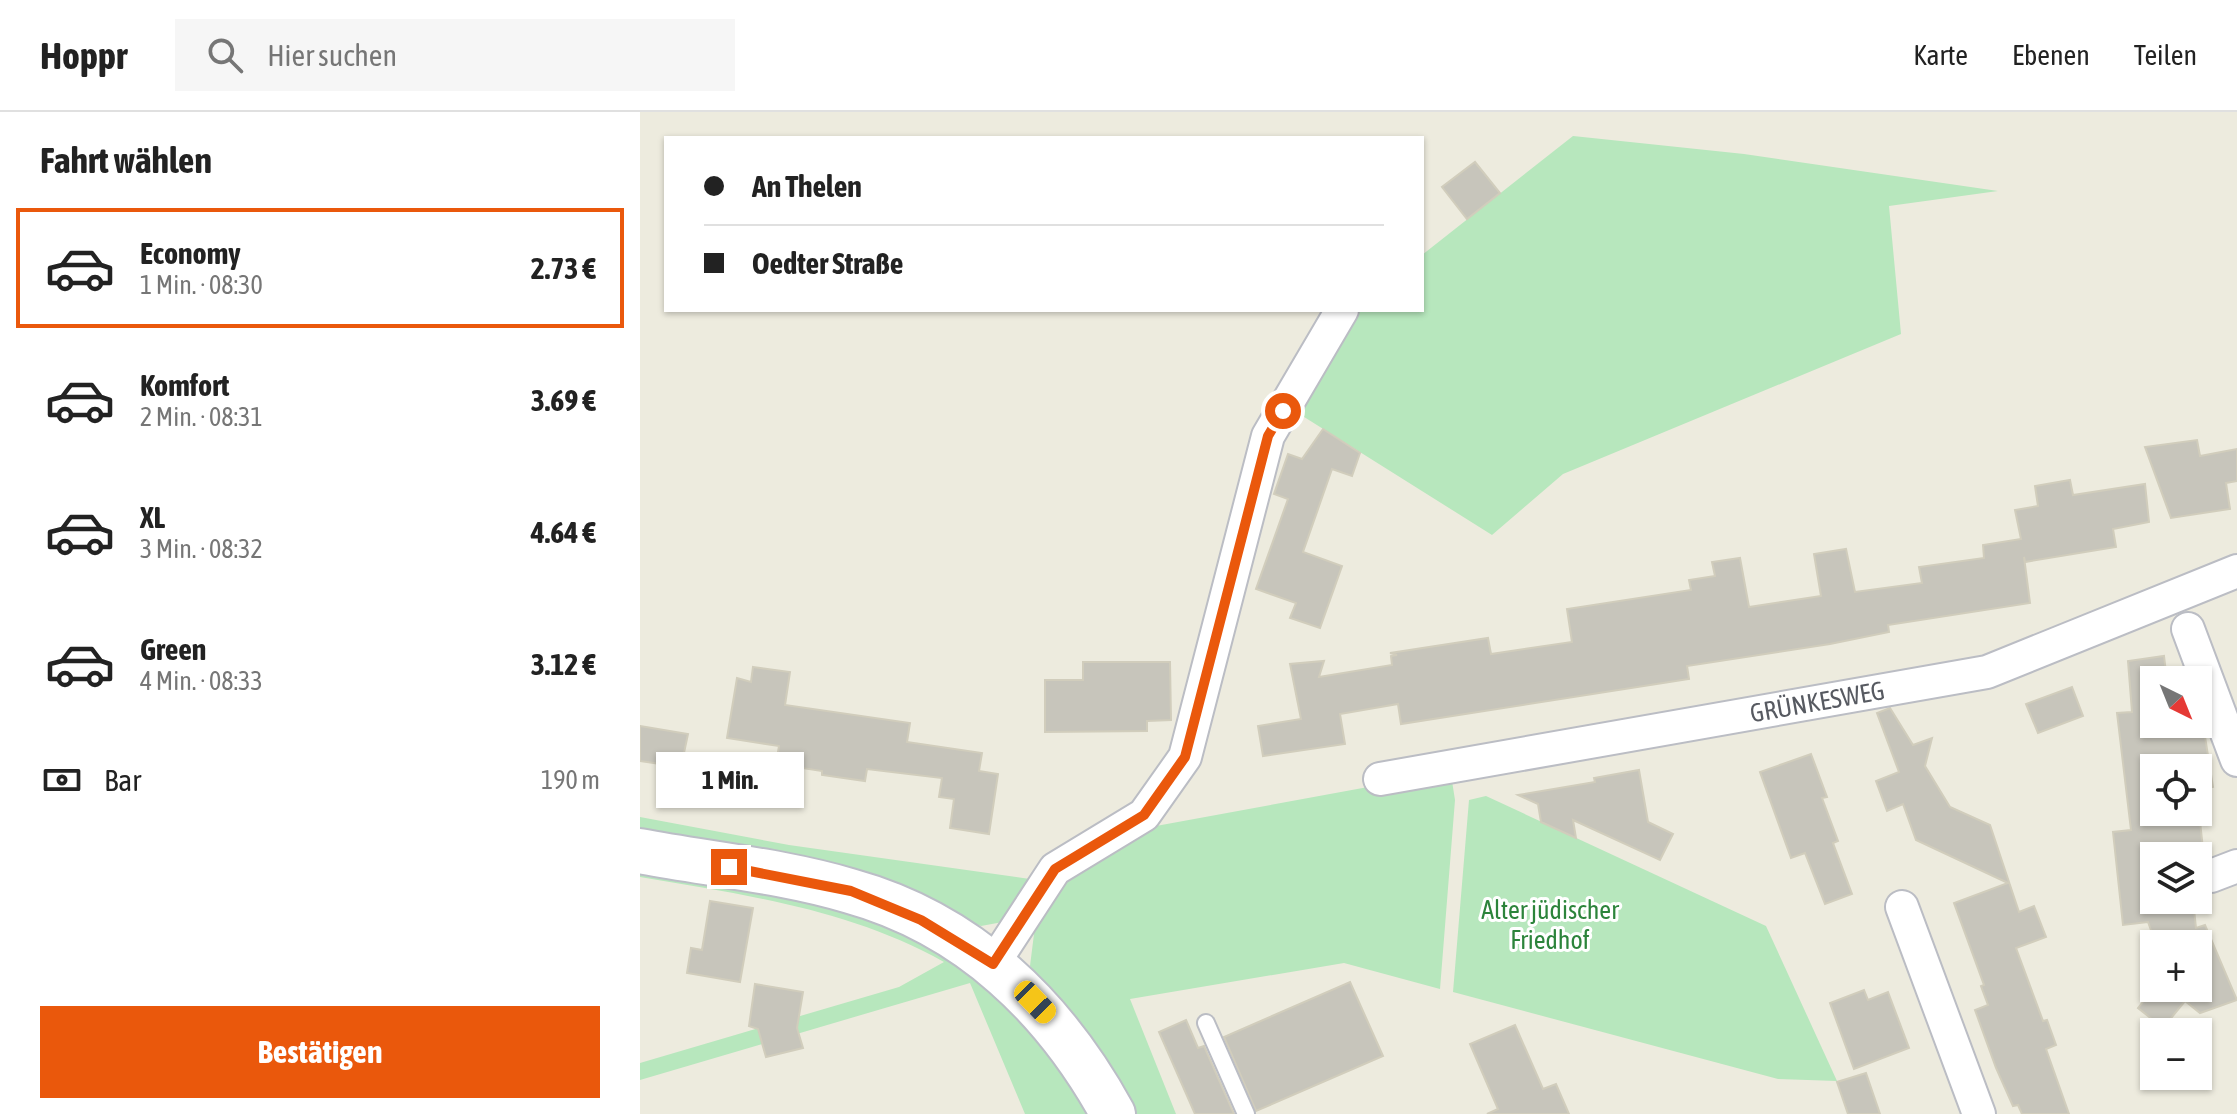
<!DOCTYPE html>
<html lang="de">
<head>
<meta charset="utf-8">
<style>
	:root { --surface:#fff; --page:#f6f6f6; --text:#222; --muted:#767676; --line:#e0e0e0; --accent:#ea580c }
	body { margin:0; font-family:"Asap Condensed",sans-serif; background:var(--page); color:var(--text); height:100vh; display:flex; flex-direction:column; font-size:30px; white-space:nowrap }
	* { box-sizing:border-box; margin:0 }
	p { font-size:26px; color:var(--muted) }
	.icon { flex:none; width:44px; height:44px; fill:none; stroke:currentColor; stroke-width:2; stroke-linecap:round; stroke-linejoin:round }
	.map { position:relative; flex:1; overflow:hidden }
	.side { display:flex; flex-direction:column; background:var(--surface); width:640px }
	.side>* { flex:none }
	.top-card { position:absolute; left:24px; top:24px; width:760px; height:176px; border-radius:0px; box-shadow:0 2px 6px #0004; display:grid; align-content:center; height:176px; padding:0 40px; background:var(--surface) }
	.needle { width:52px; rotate:137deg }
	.tools { position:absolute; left:1500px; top:554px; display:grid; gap:16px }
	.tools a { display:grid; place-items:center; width:72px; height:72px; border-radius:0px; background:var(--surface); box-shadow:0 2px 6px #0004; font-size:40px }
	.end { position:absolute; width:36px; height:36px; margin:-18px; border:10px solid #ea580c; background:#fff; box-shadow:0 0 0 4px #fff }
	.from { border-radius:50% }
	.bubble { position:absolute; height:56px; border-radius:0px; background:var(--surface); box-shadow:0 2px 6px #0004; font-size:26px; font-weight:700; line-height:56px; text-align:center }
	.car { position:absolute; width:24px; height:48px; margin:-24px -12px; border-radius:10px; box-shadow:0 0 6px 2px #0007; background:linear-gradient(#f5c518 24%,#345 0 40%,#f5c518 0 76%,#345 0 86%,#f5c518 0) }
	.top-card b { display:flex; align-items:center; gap:28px; height:76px; font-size:30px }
	.top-card b+b { border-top:2px solid var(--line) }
	.top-card i { width:20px; height:20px; background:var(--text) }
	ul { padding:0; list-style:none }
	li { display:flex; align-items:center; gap:24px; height:120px; margin:0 16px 12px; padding:0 24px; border:4px solid transparent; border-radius:0px }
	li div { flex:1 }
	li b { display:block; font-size:30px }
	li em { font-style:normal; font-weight:700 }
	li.selected { border-color:var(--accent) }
	li>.icon { width:72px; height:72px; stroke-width:1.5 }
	h2 { padding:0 40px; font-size:36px; line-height:96px }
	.pay { display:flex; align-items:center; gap:20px; height:88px; padding:0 40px; font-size:30px }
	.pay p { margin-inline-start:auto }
	.cta { display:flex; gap:16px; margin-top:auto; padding:16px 40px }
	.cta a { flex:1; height:92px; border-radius:0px; background:var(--accent); color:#fff; font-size:32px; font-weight:700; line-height:92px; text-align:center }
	header { display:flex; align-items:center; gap:48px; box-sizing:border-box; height:112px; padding:0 40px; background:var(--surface); border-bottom:2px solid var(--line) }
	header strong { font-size:38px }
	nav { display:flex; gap:44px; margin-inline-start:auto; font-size:28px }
	.search { width:560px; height:72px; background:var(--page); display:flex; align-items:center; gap:20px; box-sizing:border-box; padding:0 28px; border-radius:0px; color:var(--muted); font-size:30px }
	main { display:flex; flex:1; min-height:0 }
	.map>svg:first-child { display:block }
</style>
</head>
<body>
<header>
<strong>Hoppr</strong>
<div class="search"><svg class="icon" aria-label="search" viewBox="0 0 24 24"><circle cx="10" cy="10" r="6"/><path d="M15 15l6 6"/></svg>Hier suchen</div>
<nav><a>Karte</a><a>Ebenen</a><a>Teilen</a></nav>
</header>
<main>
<section class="side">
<h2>Fahrt wählen</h2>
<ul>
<li class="selected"><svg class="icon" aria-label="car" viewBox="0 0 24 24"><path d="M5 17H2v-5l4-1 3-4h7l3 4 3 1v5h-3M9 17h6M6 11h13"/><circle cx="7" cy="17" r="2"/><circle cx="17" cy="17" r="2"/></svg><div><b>Economy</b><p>1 Min. · 08:30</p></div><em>2.73 €</em></li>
<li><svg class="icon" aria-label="car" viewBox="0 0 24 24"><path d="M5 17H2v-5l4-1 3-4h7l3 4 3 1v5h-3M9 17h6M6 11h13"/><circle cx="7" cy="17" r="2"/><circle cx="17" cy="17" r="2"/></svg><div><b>Komfort</b><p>2 Min. · 08:31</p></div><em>3.69 €</em></li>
<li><svg class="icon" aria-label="car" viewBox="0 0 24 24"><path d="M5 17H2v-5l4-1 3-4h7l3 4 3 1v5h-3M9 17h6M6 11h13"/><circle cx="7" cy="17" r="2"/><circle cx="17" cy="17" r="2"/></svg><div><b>XL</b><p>3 Min. · 08:32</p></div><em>4.64 €</em></li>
<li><svg class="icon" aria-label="car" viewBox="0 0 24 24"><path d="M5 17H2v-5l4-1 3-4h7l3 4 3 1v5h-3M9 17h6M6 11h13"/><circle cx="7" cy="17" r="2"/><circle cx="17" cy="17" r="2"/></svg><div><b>Green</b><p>4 Min. · 08:33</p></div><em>3.12 €</em></li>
</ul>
<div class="pay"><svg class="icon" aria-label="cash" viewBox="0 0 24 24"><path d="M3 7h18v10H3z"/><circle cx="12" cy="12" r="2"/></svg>Bar<p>190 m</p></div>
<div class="cta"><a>Bestätigen</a></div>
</section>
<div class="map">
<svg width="1597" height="1002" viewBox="0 0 1597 1002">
	<rect width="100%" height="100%" fill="#edebde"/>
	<!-- green -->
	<g fill="#b7e7bd">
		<path d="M 933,24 L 1104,42 L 1358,79 L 1249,94 L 1261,222 L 923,362 L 852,423 L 653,298 L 716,198 L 782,198 L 782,143 Z"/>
		<path d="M 799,662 L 812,669 L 815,688 L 800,877 L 704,851 L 490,887 L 536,1002 L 490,1002 L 473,963 L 390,854 L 397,798 L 437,761 L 516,714 Z"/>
		<path d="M 846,684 L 1126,814 L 1197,969 L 1138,967 L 813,880 L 829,688 Z"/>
		<path d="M 0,705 L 149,733 L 397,768 L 368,809 L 341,814 L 193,756 L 0,723 Z"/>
		<path d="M 0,757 C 132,780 278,798 377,897 C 405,924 429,970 451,1002 L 385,1002 L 330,871 L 0,968 L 0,951 L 259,875 L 304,850 C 210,797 105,783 0,765 Z"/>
	</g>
	<!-- building -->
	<g fill="#c7c5bb" stroke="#d1cdbc" stroke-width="2">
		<path d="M 835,50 L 860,81 L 827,107 L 802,75 Z"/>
		<path d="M 683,317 L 720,341 L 712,364 L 692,357 L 663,440 L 702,454 L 680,516 L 650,506 L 656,491 L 616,477 L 648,387 L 634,382 L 648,342 L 662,347 Z"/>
		<path d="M 1557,328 L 1560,344 L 1597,337 L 1597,369 L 1586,371 L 1590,397 L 1531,406 L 1505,335 Z"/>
		<path d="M 1430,368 L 1433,383 L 1505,372 L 1509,410 L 1473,417 L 1476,435 L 1385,450 L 1384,445 L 1390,491 L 1248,513 L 1249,520 L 1190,532 L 1047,554 L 1049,567 L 1023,571 L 761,612 L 758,592 L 700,602 L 705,632 L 623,644 L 618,614 L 661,607 L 650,552 L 684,549 L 679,565 L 752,553 L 751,544 L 757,543 L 750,541 L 848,526 L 851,542 L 932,530 L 927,497 L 1051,478 L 1049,468 L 1075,464 L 1072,450 L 1100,446 L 1109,495 L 1181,484 L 1174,442 L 1206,437 L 1215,480 L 1282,471 L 1279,455 L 1344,446 L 1343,433 L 1381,427 L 1375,398 L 1398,394 L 1395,374 Z"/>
		<path d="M 1524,544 L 1526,560 L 1538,557 L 1539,568 L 1514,568 L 1514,612 L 1563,612 L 1573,675 L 1558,677 L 1558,656 L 1514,656 L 1514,700 L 1558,700 L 1558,691 L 1563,737 L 1547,739 L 1548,744 L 1514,744 L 1514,788 L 1553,788 L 1556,816 L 1565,813 L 1597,888 L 1560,901 L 1545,889 L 1523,916 L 1498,896 L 1514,876 L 1558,876 L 1558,832 L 1516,832 L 1508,810 L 1483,813 L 1473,720 L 1491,718 L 1477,601 L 1492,600 L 1488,549 Z"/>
		<path d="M 443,550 L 530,550 L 531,608 L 507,609 L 507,619 L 405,620 L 405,568 L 443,568 Z"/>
		<path d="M 113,555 L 150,560 L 145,593 L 270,611 L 267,630 L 342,641 L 339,659 L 358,662 L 349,722 L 310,716 L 314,687 L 299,685 L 302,666 L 227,657 L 225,669 L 182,663 L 182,659 L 136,652 L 139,634 L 87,626 L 97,566 L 111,570 Z"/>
		<path d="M 1432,575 L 1443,604 L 1398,621 L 1386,592 Z"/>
		<path d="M 1250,596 L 1273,633 L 1292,626 L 1285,654 L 1310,695 L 1350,713 L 1379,800 L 1394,794 L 1406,825 L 1376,836 L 1403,909 L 1407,908 L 1416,933 L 1406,937 L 1429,1002 L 1382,1002 L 1378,993 L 1373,994 L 1356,956 L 1335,898 L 1348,893 L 1341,874 L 1344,873 L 1314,791 L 1368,771 L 1276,728 L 1263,692 L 1247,699 L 1236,669 L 1259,660 L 1237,601 Z"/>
		<path d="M 0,614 L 48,622 L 41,655 L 0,649 Z"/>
		<path d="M 1171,642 L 1187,685 L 1182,686 L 1198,729 L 1193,731 L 1212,782 L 1185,792 L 1165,741 L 1151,746 L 1120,660 Z"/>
		<path d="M 999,658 L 1008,710 L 1033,722 L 1020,748 L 933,708 L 936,726 L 901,710 L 898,692 L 878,683 L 955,670 L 954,666 Z"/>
		<path d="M 70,789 L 113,796 L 100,870 L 47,861 L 51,836 L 62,838 Z"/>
		<path d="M 710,870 L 743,944 L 616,999 L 584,925 Z"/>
		<path d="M 115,872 L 163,880 L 157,916 L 163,936 L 126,945 L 118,917 L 109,914 Z"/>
		<path d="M 1224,878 L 1228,888 L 1248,880 L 1269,936 L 1214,957 L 1190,891 Z"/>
		<path d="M 546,908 L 558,936 L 564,934 L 594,1002 L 555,1002 L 519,920 Z"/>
		<path d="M 875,913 L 903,977 L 916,972 L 929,1002 L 847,1002 L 858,997 L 830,932 Z"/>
		<path d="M 1226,961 L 1240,1002 L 1208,1002 L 1197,970 Z"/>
	</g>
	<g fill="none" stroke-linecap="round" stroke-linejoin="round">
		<defs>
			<path id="lane" d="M 566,911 L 606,1002"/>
			<g id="street">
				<path d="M 1548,517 L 1597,648"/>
				<path id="s1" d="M 740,667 L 1347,560 L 1597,459"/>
				<path d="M 1571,764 L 1597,754"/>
				<path d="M 1262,795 L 1339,1002"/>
				<path d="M 353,852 L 415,757 L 504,703 L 545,645 L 628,324 L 702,198"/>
			</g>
			<path id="secondary" d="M 0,739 C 69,752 143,759 210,779 C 329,812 415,896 473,1002"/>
		</defs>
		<!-- lane casing -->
		<use href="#lane" stroke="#bbbdc4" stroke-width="20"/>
		<!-- street casing -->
		<use href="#street" stroke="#bbbdc4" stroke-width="36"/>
		<!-- secondary casing -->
		<use href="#secondary" stroke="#bbbec6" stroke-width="48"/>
		<!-- lane -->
		<use href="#lane" stroke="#fff" stroke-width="16"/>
		<!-- street -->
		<use href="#street" stroke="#fff" stroke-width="32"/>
		<!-- secondary -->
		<use href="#secondary" stroke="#fff" stroke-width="44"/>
	</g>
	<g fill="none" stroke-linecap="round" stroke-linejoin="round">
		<!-- route -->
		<path stroke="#ea580c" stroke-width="10" d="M 89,755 L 211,779 L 281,808 L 353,852 L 415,757 L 504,703 L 545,645 L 628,324 L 643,299"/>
	</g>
	<g text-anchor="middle" stroke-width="6" stroke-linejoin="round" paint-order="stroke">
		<!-- street labels -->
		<g font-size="26" fill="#575a61" stroke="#fff">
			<text dy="9" stroke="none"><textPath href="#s1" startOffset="444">GRÜNKESWEG</textPath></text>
		</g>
		<!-- park labels -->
		<g font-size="26" fill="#2c843b" stroke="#fff">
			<text x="910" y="807">Alter jüdischer<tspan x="910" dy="30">Friedhof</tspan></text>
		</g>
	</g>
</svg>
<div class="tools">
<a><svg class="needle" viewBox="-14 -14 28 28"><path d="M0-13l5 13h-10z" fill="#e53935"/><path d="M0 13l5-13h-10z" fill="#767676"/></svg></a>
<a><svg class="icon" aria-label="locate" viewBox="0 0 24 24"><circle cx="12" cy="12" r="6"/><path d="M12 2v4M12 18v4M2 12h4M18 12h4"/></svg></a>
<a><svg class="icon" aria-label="layers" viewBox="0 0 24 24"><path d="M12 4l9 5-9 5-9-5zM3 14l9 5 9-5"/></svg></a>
<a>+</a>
<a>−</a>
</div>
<i class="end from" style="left:643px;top:299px"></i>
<i class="end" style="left:89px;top:755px"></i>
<div class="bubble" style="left:16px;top:640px;width:148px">1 Min.</div>
<i class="car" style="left:395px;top:890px;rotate:136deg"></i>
<div class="top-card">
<b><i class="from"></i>An Thelen</b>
<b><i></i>Oedter Straße</b>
</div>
</div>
</main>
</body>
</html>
